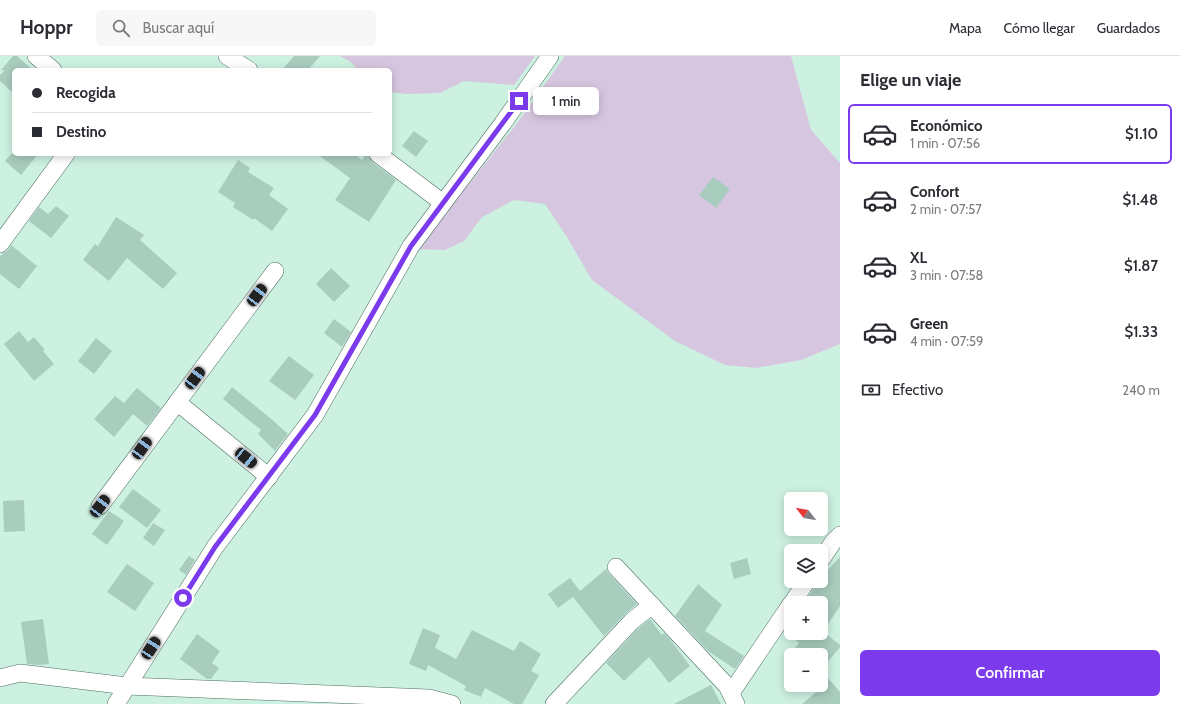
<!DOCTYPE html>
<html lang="es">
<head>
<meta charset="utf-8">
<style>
	:root { --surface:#fff; --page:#f7f7f7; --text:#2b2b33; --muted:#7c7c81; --line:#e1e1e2; --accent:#7c3aed }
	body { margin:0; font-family:Cabin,sans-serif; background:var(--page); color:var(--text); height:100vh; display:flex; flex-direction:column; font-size:15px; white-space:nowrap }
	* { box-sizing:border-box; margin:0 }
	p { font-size:13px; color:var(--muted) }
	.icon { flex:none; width:22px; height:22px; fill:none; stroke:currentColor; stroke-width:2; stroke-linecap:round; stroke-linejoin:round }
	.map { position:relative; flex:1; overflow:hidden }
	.sheet { display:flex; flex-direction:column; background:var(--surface); width:340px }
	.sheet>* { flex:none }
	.banner { position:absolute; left:12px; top:12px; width:380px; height:88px; border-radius:6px; box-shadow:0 2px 10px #0003; display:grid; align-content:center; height:88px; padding:0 20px; background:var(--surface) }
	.needle { width:26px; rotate:301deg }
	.tools { position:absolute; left:784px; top:436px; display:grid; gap:8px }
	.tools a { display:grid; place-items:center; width:44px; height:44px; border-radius:6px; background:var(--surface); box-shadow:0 2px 10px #0003; font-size:20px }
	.end { position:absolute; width:18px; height:18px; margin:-9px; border:5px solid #7c3aed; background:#fff; box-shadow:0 0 0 2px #fff }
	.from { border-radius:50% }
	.bubble { position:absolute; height:28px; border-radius:6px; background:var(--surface); box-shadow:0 2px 10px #0003; font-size:13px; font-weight:600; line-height:28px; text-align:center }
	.car { position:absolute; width:12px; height:24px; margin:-12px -6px; border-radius:5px; box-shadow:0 0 3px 1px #0007; background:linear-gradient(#222 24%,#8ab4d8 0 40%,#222 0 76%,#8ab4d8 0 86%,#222 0) }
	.banner b { display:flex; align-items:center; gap:14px; height:38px; font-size:15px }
	.banner b+b { border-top:1px solid var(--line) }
	.banner i { width:10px; height:10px; background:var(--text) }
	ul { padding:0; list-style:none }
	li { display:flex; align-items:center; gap:12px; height:60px; margin:0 8px 6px; padding:0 12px; border:2px solid transparent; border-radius:6px }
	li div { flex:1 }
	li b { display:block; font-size:15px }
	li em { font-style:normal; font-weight:600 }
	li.current { border-color:var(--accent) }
	li>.icon { width:36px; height:36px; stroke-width:1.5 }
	h2 { padding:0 20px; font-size:18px; line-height:48px }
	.pay { display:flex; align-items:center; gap:10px; height:44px; padding:0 20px; font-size:15px }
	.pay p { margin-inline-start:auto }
	.primary-button { display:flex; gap:8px; margin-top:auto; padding:8px 20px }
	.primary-button a { flex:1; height:46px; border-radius:6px; background:var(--accent); color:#fff; font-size:16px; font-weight:600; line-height:46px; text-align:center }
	header { display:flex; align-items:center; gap:24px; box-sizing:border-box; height:56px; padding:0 20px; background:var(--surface); border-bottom:1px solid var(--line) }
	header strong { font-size:19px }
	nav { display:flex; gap:22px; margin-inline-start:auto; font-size:14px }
	.search { width:280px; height:36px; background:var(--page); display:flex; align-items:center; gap:10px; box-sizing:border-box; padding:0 14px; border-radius:6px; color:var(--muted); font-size:15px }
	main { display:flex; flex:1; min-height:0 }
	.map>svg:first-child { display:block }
</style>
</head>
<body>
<header>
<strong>Hoppr</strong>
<div class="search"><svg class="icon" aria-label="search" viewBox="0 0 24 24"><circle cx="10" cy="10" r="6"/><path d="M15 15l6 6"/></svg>Buscar aquí</div>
<nav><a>Mapa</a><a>Cómo llegar</a><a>Guardados</a></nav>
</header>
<main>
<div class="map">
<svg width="840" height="648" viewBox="0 0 840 648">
	<rect width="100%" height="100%" fill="#ccf1e1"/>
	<!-- green -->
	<g fill="#d7c6df">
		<path d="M 340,0 L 535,0 L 514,29 L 464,25 L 440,37 L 407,38 L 390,36 L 390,14 L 358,14 L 351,6 Z"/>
		<path d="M 565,0 L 791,0 L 811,74 L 840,107 L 840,288 L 801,304 L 756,312 L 725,309 L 675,285 L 592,224 L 567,181 L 545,148 L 514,144 L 482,161 L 464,185 L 445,194 L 417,193 L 515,70 Z"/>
	</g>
	<!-- building -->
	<g fill="#a8ccbd">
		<path d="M 13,0 L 17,0 L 33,14 L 14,14 L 14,38 L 0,25 L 0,19 L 5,14 L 1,14 Z"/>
		<path d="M 294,0 L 320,0 L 308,14 L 282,14 Z"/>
		<path d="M 414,75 L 428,85 L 416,101 L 402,90 Z"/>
		<path d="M 11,98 L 38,98 L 21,119 L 5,105 Z"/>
		<path d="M 317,98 L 354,98 L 362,104 L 366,98 L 368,98 L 372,106 L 396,124 L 369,166 L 335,144 L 350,122 Z"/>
		<path d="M 238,104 L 250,112 L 248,116 L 274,132 L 269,139 L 288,153 L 272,175 L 254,162 L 253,164 L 233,151 L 235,147 L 218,136 Z"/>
		<path d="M 713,121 L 730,133 L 716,152 L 699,139 Z"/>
		<path d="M 56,150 L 69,160 L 51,182 L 29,165 L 39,151 L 48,158 Z"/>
		<path d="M 116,161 L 144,179 L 140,184 L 177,217 L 163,233 L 127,202 L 109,225 L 83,204 L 95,188 L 98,190 Z"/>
		<path d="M 11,189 L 37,210 L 19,233 L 0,218 L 0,200 L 8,194 Z"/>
		<path d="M 331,212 L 350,230 L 334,246 L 316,228 Z"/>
		<path d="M 334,263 L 351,276 L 342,291 L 324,277 Z"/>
		<path d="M 19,275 L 28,286 L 34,281 L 45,294 L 43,295 L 54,308 L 34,325 L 4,288 Z"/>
		<path d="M 96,282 L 112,295 L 94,318 L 78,305 Z"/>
		<path d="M 289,300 L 314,319 L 295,344 L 269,325 Z"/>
		<path d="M 232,331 L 270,362 L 288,378 L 275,395 L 258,378 L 261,374 L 223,343 Z"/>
		<path d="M 137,332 L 161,352 L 147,370 L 133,358 L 114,381 L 94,363 L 115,340 L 124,347 Z"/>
		<path d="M 133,433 L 161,454 L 147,472 L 119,451 Z"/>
		<path d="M 24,444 L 25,475 L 4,476 L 3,445 Z"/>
		<path d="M 109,455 L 124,465 L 107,489 L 92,478 Z"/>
		<path d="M 153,467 L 165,474 L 154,490 L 143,482 Z"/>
		<path d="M 189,500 L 195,504 L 186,519 L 179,514 Z"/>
		<path d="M 840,501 L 840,550 L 822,577 L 825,577 L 840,589 L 840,591 L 821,614 L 840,636 L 840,648 L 802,648 L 821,632 L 821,599 L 789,599 L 799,587 L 787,577 L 821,577 L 821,547 L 804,547 L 819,525 L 821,525 L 823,519 Z"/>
		<path d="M 747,502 L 751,518 L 734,523 L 730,507 Z"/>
		<path d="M 127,508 L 154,527 L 135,555 L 107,536 Z"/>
		<path d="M 606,513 L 609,518 L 637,548 L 625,558 L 604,580 L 573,541 L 558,552 L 548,538 L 570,522 L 580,535 Z"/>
		<path d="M 698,528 L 722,549 L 705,575 L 744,600 L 735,613 L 708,595 L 675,560 Z"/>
		<path d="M 43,563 L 49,608 L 38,609 L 27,608 L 21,566 Z"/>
		<path d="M 650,563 L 662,579 L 664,577 L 669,582 L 690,610 L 669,627 L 649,601 L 624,625 L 606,607 L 639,572 Z"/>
		<path d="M 423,572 L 440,579 L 435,592 L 456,603 L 472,574 L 514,595 L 520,585 L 541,598 L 531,615 L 539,619 L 522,648 L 514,648 L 485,632 L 481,641 L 464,634 L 466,630 L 428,609 L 426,615 L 409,608 Z"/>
		<path d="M 197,578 L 220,595 L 212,607 L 219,612 L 211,623 L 207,623 L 180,603 Z"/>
		<path d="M 711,629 L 721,648 L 674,648 Z"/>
	</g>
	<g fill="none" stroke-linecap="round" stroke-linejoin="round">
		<defs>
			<g id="minor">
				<path d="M 36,0 L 53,14"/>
				<path d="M 227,0 L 249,14"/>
				<path d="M 378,98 L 443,147"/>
				<path d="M 0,188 L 66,98"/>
				<path d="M 177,346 L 269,421"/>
				<path d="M 100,450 L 275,215"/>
				<path d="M 821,504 L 833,486 L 840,479"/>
				<path d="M 616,511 L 727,630 L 736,648"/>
				<path d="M 792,547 L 807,525"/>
				<path d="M 0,622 L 20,617 L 127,630 L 429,642 L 452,648"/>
				<path d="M 731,637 L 791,548"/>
				<path d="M 116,648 L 215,491 L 315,359 L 411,190 L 503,67 L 550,0"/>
				<path d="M 554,648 L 632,565 L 652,549"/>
			</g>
		</defs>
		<!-- minor casing -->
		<use href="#minor" stroke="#4c6e60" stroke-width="18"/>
		<!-- minor -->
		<use href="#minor" stroke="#fff" stroke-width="17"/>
	</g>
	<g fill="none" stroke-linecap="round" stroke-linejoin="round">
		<!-- route -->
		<path stroke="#7c3aed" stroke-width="5" d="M 183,542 L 215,491 L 315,359 L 411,190 L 519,45"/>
	</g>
</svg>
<div class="tools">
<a><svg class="needle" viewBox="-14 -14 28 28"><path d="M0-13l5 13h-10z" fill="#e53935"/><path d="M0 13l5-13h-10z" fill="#7c7c81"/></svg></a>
<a><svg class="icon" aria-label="layers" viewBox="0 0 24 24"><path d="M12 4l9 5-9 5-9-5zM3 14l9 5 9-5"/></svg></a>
<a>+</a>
<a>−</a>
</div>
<i class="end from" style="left:183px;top:542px"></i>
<i class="end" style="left:519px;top:45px"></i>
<div class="bubble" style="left:533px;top:31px;width:66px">1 min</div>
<i class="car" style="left:257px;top:239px;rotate:37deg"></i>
<i class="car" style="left:195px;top:322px;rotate:37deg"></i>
<i class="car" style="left:142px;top:392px;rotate:36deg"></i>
<i class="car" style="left:246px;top:402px;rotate:129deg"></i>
<i class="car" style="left:100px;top:450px;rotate:37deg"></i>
<i class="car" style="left:151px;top:592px;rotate:33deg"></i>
<div class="banner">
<b><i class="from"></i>Recogida</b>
<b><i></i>Destino</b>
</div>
</div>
<section class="sheet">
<h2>Elige un viaje</h2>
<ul>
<li class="current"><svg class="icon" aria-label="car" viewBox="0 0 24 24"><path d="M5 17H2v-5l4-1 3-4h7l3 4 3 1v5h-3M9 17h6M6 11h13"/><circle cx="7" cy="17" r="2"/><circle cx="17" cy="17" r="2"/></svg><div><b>Económico</b><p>1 min · 07:56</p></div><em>$1.10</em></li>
<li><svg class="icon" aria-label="car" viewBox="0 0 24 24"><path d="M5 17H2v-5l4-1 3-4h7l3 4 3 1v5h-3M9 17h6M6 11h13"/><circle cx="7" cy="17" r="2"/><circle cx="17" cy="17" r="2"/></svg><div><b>Confort</b><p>2 min · 07:57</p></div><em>$1.48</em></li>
<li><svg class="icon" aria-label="car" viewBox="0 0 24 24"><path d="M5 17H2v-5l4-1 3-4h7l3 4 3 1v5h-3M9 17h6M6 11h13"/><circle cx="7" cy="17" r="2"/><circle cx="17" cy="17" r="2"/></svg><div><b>XL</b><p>3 min · 07:58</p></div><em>$1.87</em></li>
<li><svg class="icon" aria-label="car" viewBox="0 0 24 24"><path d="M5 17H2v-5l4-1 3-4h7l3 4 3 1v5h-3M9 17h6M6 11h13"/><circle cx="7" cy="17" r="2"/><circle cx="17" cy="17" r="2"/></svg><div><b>Green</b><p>4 min · 07:59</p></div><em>$1.33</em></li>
</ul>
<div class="pay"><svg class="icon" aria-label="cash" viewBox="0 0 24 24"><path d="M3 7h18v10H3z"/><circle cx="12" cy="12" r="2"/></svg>Efectivo<p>240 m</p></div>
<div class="primary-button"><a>Confirmar</a></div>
</section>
</main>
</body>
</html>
